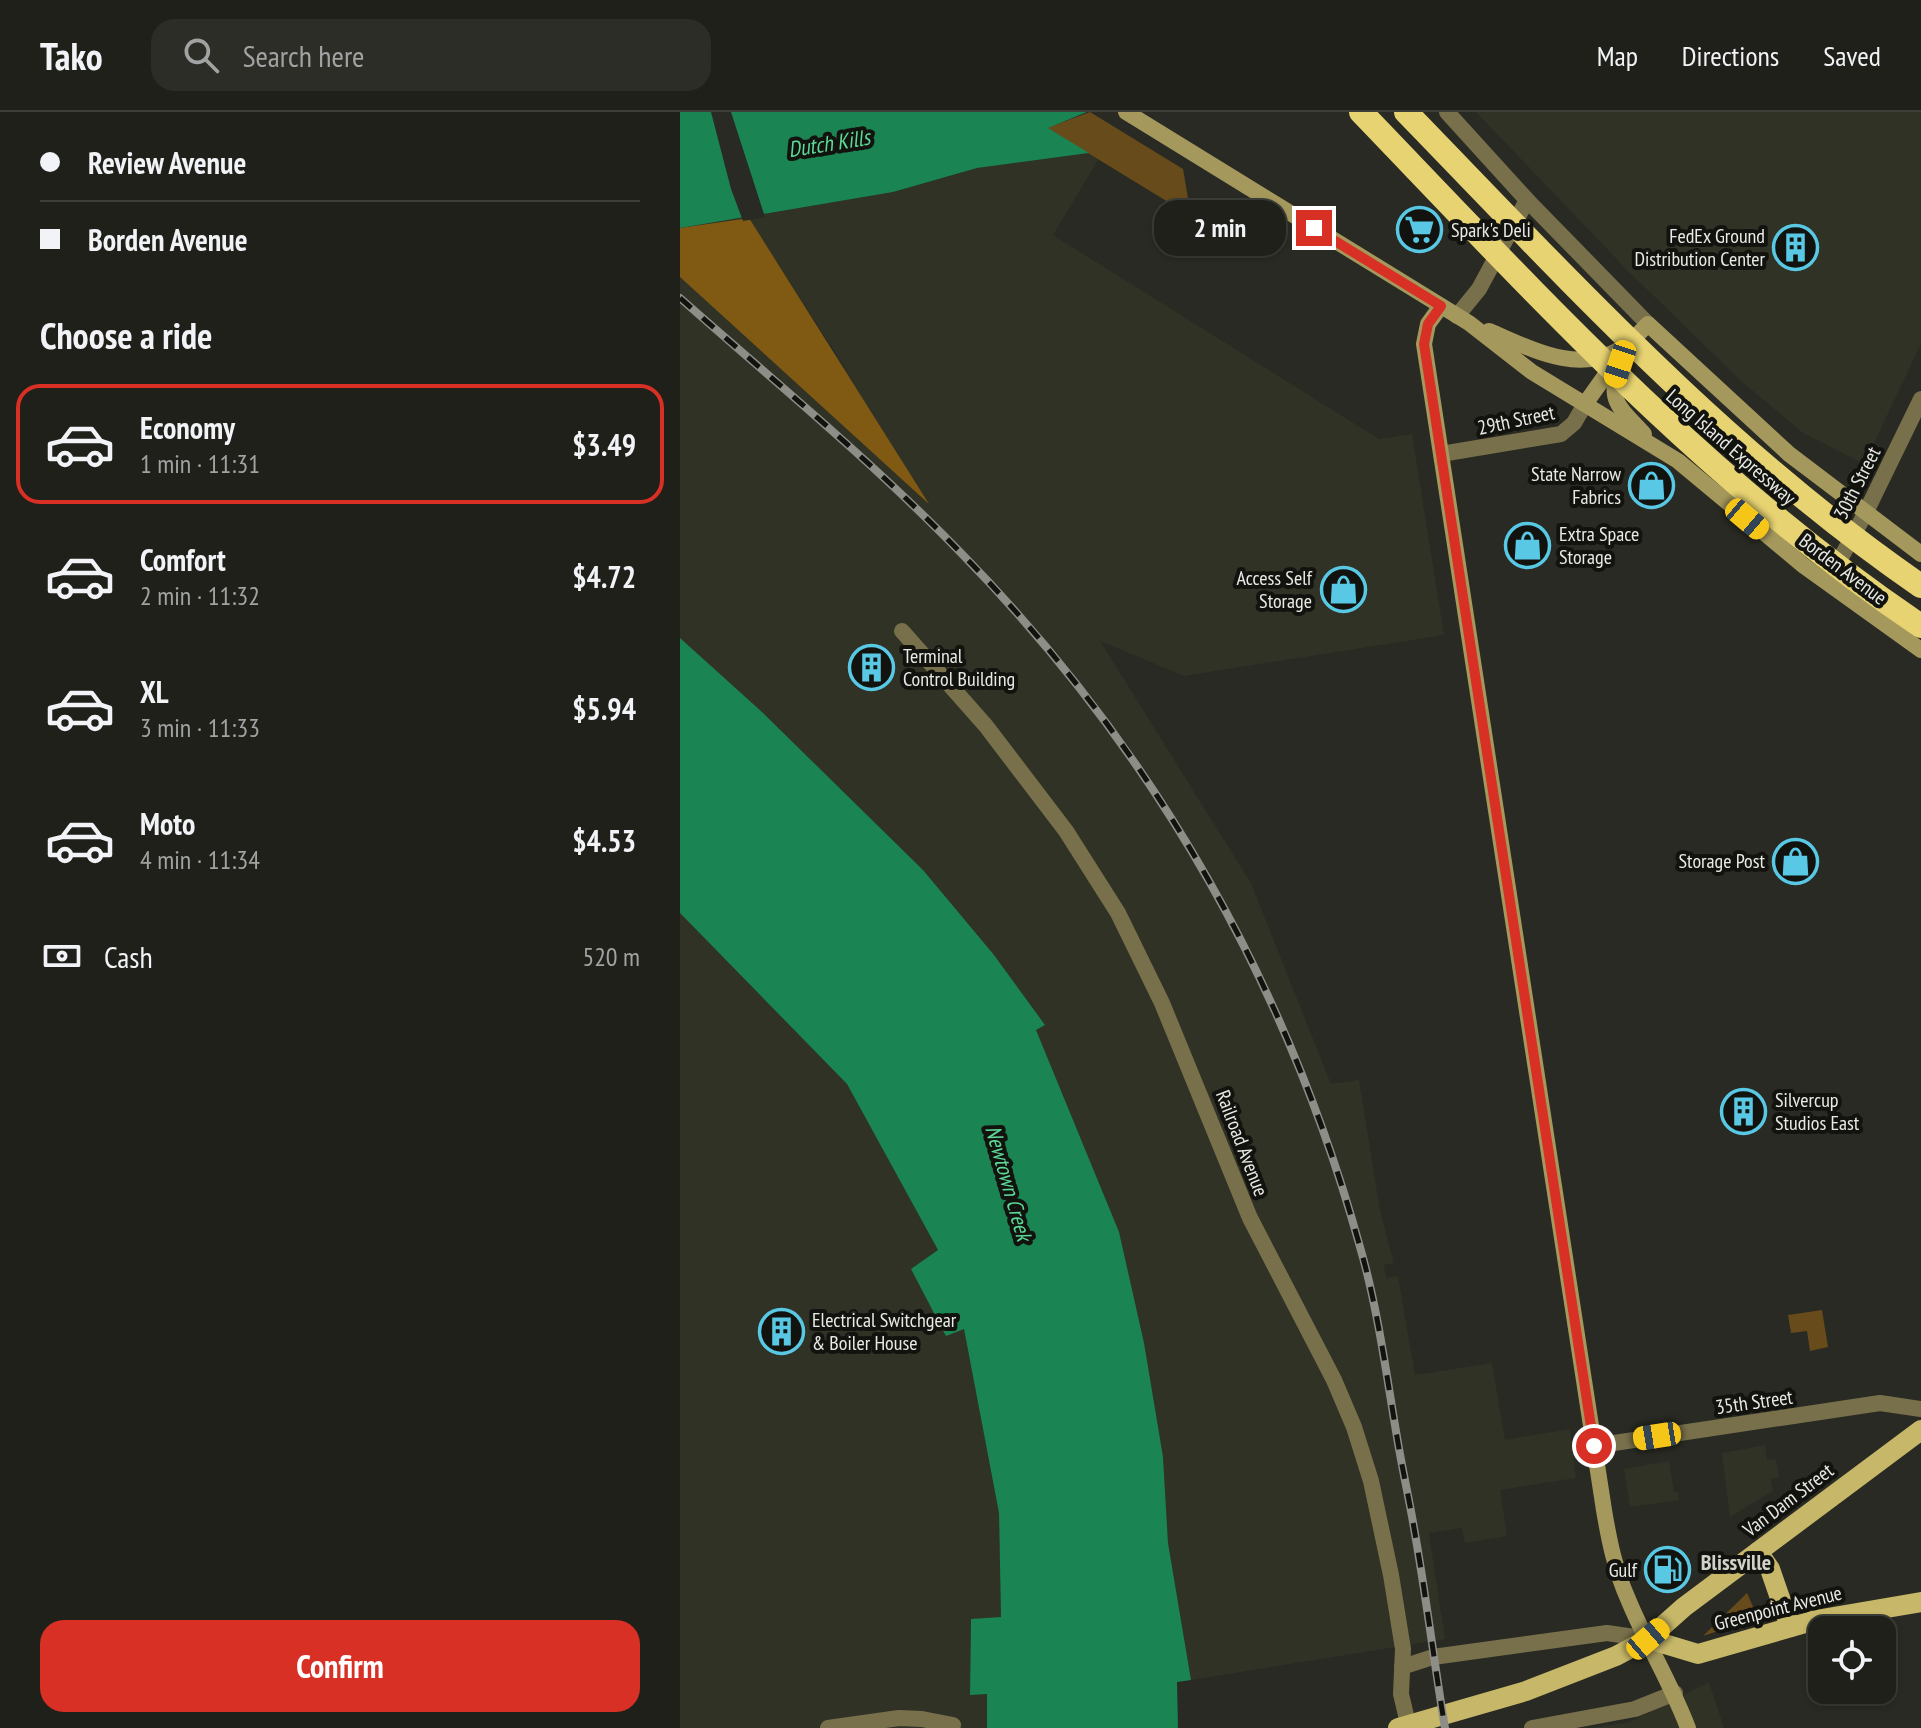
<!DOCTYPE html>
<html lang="en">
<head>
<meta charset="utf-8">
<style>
	:root { --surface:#1f201a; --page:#2c2d27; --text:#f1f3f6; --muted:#a1a3a2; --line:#3c3e39; --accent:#d93025 }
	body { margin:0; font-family:"PT Sans Narrow",sans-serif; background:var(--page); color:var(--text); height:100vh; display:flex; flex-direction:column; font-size:30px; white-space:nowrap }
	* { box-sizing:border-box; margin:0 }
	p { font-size:26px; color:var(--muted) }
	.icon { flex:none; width:44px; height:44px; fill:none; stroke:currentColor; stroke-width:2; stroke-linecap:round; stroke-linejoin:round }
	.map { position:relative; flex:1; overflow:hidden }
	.drawer { display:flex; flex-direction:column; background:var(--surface); width:680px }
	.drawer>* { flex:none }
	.hud { display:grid; align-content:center; height:176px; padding:0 40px; background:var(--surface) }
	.buttons { position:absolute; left:1128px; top:1504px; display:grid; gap:16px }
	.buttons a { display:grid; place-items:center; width:88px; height:88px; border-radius:16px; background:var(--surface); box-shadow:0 2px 6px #0004,0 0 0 2px var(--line); font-size:40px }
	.end { position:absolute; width:36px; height:36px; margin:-18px; border:10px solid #d93025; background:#fff; box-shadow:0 0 0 4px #fff }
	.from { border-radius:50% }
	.bubble { position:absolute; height:56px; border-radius:24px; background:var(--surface); box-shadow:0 2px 6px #0004,0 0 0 2px var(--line); font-size:26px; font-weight:600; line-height:56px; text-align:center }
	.car { position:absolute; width:24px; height:48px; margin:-24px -12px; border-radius:10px; box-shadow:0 0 6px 2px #0007; background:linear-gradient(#f5c518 24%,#345 0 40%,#f5c518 0 76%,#345 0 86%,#f5c518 0) }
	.hud b { display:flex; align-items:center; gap:28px; height:76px; font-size:30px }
	.hud b+b { border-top:2px solid var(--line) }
	.hud i { width:20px; height:20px; background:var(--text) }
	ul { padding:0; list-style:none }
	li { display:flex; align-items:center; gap:24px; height:120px; margin:0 16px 12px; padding:0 24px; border:4px solid transparent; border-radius:24px }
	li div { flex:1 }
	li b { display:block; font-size:30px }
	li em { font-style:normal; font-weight:600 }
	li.selected { border-color:var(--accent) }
	li>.icon { width:72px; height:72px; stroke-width:1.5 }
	h2 { padding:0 40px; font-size:36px; line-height:96px }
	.pay { display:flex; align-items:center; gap:20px; height:88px; padding:0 40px; font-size:30px }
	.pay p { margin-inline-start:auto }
	.primary-button { display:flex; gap:16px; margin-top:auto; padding:16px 40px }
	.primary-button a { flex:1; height:92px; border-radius:24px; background:var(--accent); color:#fff; font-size:32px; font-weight:600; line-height:92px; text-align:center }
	header { display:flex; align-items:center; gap:48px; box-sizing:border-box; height:112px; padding:0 40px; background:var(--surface); border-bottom:2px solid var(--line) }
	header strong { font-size:38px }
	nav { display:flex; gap:44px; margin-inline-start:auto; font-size:28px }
	.search { width:560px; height:72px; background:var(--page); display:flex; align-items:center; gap:20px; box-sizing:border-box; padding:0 28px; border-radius:24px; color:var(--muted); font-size:30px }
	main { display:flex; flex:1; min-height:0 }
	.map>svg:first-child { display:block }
</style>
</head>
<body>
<header>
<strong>Tako</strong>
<div class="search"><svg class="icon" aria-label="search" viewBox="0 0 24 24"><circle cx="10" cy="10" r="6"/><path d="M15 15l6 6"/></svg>Search here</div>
<nav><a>Map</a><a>Directions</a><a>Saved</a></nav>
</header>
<main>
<section class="drawer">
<div class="hud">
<b><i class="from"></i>Review Avenue</b>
<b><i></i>Borden Avenue</b>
</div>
<h2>Choose a ride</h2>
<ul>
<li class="selected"><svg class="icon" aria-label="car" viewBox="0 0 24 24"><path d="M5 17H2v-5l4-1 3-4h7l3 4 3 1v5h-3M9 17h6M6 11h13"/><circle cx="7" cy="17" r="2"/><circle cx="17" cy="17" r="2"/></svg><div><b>Economy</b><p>1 min · 11:31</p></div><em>$3.49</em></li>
<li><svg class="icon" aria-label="car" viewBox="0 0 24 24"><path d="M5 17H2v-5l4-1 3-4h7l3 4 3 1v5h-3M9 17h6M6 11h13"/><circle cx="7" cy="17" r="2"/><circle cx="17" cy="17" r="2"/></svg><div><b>Comfort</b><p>2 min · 11:32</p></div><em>$4.72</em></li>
<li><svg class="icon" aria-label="car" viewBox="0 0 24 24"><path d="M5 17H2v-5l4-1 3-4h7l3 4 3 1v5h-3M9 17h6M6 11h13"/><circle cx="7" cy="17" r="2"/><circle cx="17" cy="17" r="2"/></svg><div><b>XL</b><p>3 min · 11:33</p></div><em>$5.94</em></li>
<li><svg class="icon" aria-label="car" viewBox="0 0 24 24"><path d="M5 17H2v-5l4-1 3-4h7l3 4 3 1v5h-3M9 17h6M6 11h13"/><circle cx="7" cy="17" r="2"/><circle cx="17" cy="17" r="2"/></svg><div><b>Moto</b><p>4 min · 11:34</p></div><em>$4.53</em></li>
</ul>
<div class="pay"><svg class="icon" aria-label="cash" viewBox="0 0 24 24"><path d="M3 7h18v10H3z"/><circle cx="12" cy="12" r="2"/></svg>Cash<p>520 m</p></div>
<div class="primary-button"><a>Confirm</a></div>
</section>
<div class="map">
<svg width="1241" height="1616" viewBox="0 0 1241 1616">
	<rect width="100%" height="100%" fill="#292a23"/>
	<!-- built -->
	<g fill="#2f3225" fill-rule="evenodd">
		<path d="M 796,0 L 1241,0 L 1241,232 L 1184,352 L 1123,321 L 1060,268 L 948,159 Z"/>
		<path d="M 409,41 L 418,48 L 373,123 L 699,327 L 732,322 L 764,523 L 504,564 L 420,529 L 571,771 L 651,972 L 679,968 L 700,1098 L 714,1151 L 704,1153 L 706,1166 L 718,1164 L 735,1263 L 812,1251 L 825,1328 L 890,1317 L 896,1366 L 820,1378 L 827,1424 L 785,1431 L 782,1416 L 749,1421 L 765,1527 L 511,1568 L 488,1431 L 483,1345 L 356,918 L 364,912 L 243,758 L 82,600 L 0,528 L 0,116 L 213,80 L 297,56 ZM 72,112 L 169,262 L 109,193 Z"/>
		<path d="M 0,801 L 167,972 L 258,1138 L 284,1216 L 319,1401 L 321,1506 L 291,1508 L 290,1582 L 307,1582 L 307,1616 L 0,1616 Z"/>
		<path d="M 1085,1333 L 1087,1348 L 1096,1347 L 1099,1365 L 1091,1367 L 1093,1379 L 1050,1405 L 1042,1341 Z"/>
		<path d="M 989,1349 L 994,1380 L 998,1380 L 999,1388 L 950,1395 L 944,1357 Z"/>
		<path d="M 1029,1570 L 1044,1616 L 911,1616 L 950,1610 Z"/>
	</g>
	<!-- green -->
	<g fill="#674b1a">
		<path d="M 410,0 L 503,57 L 511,104 L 367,16 Z"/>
		<path d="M 1142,1198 L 1148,1235 L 1130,1239 L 1127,1219 L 1111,1221 L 1108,1203 Z"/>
		<path d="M 1067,1481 L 1078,1506 L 1023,1524 Z"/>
	</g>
	<!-- forest -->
	<path fill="#805a13" d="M 69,106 L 249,392 L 0,165 L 0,116 Z"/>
	<!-- water -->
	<g fill="#1b8453">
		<path d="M 0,0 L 407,0 L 368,16 L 409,41 L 297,56 L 213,80 L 0,116 Z"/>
		<path d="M 0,526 L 82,600 L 243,758 L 314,843 L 365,913 L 356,918 L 439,1120 L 464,1231 L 483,1345 L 488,1431 L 511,1568 L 497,1570 L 498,1616 L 307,1616 L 307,1582 L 290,1583 L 291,1507 L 321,1505 L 319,1401 L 284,1217 L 266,1224 L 231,1157 L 258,1138 L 167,972 L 0,801 Z"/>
	</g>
	<!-- pier -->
	<path fill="#292a23" d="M 31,0 L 51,0 L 85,105 L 63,109 L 51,77 Z"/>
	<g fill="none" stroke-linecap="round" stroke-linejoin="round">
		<!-- minor -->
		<g stroke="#78704b" stroke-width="16">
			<path d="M 767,0 L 847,88 L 968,212"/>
			<path d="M 777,204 L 799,177 L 847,88"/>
			<path d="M 761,342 L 881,322 L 894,311 L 905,292"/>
			<path d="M 1153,460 L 1185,402 L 1241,287"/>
			<path d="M 222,519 L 306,614 L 386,719 L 438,801 L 482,891 L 570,1106 L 654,1268 L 674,1315 L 691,1369 L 711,1463 L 723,1537 L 721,1582 L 729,1616"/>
			<path d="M 914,1334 L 1200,1291 L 1241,1297"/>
			<path d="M 722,1555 L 753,1545 L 927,1521 L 968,1527"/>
			<path d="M 148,1616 L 219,1606 L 242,1607 L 273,1613"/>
			<path d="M 852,1616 L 955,1597 L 995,1581"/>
		</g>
		<!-- secondary -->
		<g stroke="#a4985c" stroke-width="16">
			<path d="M 446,0 L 789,211 L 852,260 L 998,349 L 1124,454 L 1241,538"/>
			<path d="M 761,194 L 748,212 L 744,232 L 924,1398 C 929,1428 935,1458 948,1487 C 966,1531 991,1571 1008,1616"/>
			<path d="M 809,219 C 850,236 897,263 940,237 C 951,231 960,220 968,212 L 1109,342 L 1241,442"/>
			<path d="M 938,257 C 927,292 943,298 964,322"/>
			<path d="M 905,292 L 937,247"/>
		</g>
		<!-- primary -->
		<g stroke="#c7b768" stroke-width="20">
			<path d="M 1078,1440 L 1090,1457 L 1110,1515"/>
			<path d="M 968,1527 L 1018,1542 L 1136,1508 L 1241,1490"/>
			<path d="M 718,1616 L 846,1579 L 936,1544 L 968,1527 L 1004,1495 L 1241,1318"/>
		</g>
		<!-- motorway -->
		<g stroke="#e7d372" stroke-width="24">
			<path d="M 681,0 C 857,183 1028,371 1241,514"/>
			<path d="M 726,0 C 889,168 1047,341 1241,474"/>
		</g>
		<defs>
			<path id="rail" d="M 0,186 C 95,270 193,350 281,441 C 474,638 606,869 680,1135 C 698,1197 706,1261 717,1325 C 722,1356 729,1386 734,1416 C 746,1483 754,1550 765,1616"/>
		</defs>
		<!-- rail casing -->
		<use href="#rail" stroke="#8d8e88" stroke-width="8"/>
		<!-- rail -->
		<use href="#rail" stroke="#12130f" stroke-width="5" stroke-dasharray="15" stroke-linecap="butt"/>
	</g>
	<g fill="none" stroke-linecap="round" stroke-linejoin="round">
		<!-- route -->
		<path stroke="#d93025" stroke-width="10" d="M 634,116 L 761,194 L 748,212 L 744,232 L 914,1334"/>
	</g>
	<!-- icons -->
	<defs>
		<symbol id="supermarket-ring" viewBox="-11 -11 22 22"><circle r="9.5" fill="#12130f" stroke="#58c8e4" stroke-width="1.5"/><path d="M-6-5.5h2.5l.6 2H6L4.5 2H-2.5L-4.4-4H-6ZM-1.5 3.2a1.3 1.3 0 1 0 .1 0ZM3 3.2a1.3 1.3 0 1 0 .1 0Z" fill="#58c8e4"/></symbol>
		<symbol id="building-ring" viewBox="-11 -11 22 22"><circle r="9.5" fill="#12130f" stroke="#58c8e4" stroke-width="1.5"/><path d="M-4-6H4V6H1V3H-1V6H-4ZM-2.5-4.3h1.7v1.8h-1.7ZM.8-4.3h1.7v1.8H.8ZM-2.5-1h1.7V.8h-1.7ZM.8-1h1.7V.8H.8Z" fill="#58c8e4"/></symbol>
		<symbol id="shop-ring" viewBox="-11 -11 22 22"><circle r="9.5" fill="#12130f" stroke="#58c8e4" stroke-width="1.5"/><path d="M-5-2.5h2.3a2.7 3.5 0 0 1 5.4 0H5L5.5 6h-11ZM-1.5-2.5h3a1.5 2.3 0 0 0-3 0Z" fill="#58c8e4"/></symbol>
		<symbol id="fuel-ring" viewBox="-11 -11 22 22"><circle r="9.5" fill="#12130f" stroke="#58c8e4" stroke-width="1.5"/><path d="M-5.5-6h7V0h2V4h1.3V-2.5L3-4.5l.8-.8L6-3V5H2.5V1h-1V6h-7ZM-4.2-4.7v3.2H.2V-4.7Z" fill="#58c8e4"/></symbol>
	</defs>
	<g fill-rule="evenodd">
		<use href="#supermarket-ring" x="714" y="92" width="51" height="51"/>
		<use href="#building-ring" x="1090" y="110" width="51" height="51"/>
		<use href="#shop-ring" x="946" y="348" width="51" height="51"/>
		<use href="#shop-ring" x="822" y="408" width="51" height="51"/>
		<use href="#shop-ring" x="638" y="452" width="51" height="51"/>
		<use href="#building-ring" x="166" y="530" width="51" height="51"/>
		<use href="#shop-ring" x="1090" y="724" width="51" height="51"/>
		<use href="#building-ring" x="1038" y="974" width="51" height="51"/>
		<use href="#building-ring" x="76" y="1194" width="51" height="51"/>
		<use href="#fuel-ring" x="962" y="1432" width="51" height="51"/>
	</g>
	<g text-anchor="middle" stroke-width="8" stroke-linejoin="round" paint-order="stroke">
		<!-- poi labels -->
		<g font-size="20" fill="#e9eae5" stroke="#12130f" text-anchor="start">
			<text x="771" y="125">Spark's Deli</text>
			<text x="1085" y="131" text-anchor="end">FedEx Ground<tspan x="1085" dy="23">Distribution Center</tspan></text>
			<text x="941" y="369" text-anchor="end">State Narrow<tspan x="941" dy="23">Fabrics</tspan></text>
			<text x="879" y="429">Extra Space<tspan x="879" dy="23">Storage</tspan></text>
			<text x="632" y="473" text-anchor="end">Access Self<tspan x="632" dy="23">Storage</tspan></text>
			<text x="223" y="551">Terminal<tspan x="223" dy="23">Control Building</tspan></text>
			<text x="1085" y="756" text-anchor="end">Storage Post</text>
			<text x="1095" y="995">Silvercup<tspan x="1095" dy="23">Studios East</tspan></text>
			<text x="132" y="1215">Electrical Switchgear<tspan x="132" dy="23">&amp; Boiler House</tspan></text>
			<text x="957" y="1465" text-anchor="end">Gulf</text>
		</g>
		<!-- street labels -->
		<g font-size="20" fill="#e9eae5" stroke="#12130f">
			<text transform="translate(836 308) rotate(-12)" y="7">29th Street</text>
			<text transform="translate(1051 335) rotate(41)" y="7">Long Island Expressway</text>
			<text transform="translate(1177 371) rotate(-63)" y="7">30th Street</text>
			<text transform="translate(1163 457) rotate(37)" y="7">Borden Avenue</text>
			<text transform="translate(562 1031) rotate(69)" y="7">Railroad Avenue</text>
			<text transform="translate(1074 1290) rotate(-8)" y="7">35th Street</text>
			<text transform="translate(1108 1388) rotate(-37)" y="7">Van Dam Street</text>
			<text transform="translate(1098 1496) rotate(-14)" y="7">Greenpoint Avenue</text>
		</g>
		<!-- water labels -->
		<g font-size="22" font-style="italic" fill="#5bda97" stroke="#12130f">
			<text transform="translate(149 31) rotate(-9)" y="8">Dutch Kills</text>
			<text transform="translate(329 1071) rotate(74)" y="8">Newtown Creek</text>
		</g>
		<!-- neighbourhood labels -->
		<g font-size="22" font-weight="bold" fill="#d1d3c9" stroke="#12130f">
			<text x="1056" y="1458">Blissville</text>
		</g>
	</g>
</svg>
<div class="buttons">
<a><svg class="icon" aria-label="locate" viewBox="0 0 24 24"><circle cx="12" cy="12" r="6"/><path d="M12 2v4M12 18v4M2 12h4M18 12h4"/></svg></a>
</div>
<i class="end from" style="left:914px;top:1334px"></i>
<i class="end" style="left:634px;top:116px"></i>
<div class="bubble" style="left:474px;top:88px;width:132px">2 min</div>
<i class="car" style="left:940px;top:252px;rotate:198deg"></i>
<i class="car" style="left:1067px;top:407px;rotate:130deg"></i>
<i class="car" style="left:977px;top:1324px;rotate:261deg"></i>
<i class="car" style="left:968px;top:1527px;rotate:49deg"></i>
</div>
</main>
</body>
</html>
